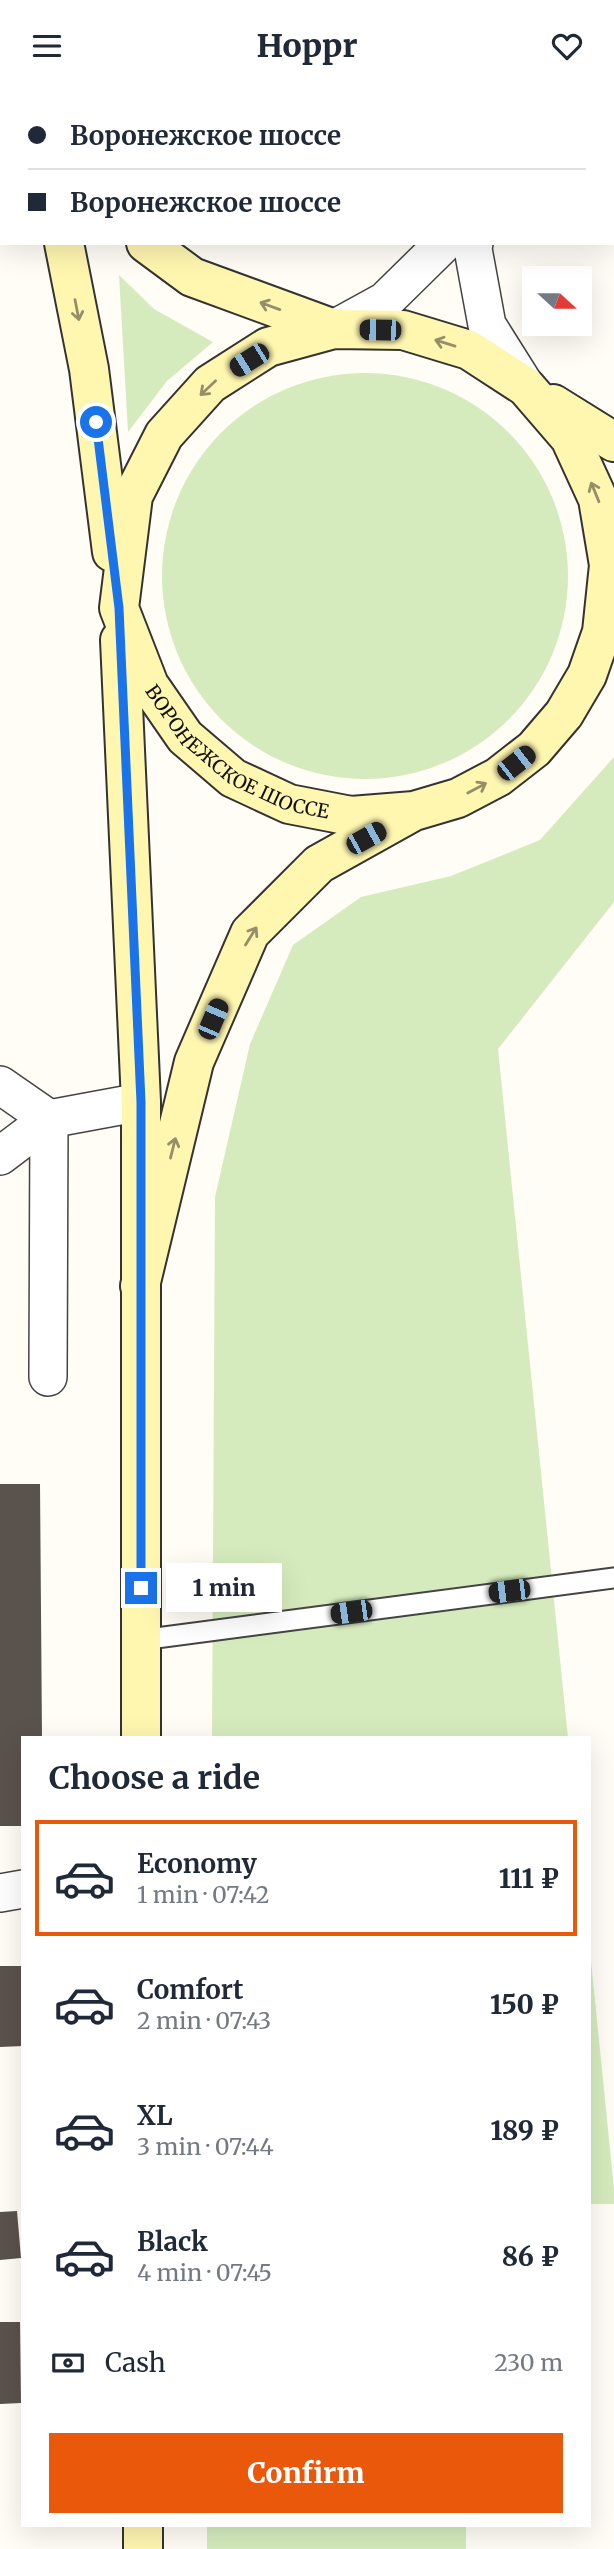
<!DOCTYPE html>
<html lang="en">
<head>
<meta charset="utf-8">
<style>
	:root { --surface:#fff; --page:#f2f2f3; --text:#1f2937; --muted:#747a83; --line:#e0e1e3; --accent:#ea580c }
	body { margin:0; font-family:Merriweather,serif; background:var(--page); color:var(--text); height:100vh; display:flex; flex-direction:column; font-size:26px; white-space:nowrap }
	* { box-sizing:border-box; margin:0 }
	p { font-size:23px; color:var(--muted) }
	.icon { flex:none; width:38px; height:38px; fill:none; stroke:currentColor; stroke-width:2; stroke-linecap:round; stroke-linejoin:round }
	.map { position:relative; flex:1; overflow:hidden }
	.side { position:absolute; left:21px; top:1645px; width:570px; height:791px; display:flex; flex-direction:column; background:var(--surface); border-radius:0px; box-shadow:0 7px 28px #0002 }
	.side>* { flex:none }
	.banner { position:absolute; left:0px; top:0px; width:614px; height:154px; box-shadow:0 7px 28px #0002; display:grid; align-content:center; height:154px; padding:0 28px; background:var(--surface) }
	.needle { width:46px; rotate:111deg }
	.buttons { position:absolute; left:522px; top:175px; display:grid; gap:14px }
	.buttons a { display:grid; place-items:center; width:70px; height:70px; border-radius:0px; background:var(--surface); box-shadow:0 7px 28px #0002; font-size:35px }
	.end { position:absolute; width:32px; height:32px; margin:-16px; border:9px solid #1a73e8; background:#fff; box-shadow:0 0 0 4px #fff }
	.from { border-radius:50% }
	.bubble { position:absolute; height:49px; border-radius:0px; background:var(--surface); box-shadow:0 7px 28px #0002; font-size:23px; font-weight:800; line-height:49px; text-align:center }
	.car { position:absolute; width:21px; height:42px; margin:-21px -10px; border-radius:9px; box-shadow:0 0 5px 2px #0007; background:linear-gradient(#222 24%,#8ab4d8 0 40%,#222 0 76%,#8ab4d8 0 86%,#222 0) }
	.banner b { display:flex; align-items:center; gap:24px; height:66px; font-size:26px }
	.banner b+b { border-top:2px solid var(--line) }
	.banner i { width:18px; height:18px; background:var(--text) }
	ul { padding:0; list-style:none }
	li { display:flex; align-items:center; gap:21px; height:116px; margin:0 14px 10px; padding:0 14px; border:4px solid transparent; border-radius:0px }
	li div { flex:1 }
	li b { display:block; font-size:26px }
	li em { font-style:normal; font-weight:800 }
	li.selected { border-color:var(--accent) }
	li>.icon { width:63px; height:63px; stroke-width:1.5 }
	h2 { padding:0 28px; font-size:32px; line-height:84px }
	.pay { display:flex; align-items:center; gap:18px; height:77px; padding:0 28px; font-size:26px }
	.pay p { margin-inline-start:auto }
	.action { display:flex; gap:14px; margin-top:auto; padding:14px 28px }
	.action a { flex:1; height:80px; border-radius:0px; background:var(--accent); color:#fff; font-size:28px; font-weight:800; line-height:80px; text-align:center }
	header { display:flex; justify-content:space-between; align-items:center; height:91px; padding:0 28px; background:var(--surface); font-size:32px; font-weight:800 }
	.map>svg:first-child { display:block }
</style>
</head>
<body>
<header><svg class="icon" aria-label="menu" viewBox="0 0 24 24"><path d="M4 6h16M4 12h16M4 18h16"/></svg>Hoppr<svg class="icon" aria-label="heart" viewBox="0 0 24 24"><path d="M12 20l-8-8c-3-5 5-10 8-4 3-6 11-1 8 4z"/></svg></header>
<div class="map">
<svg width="614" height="2458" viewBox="0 0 614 2458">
	<rect width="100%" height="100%" fill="#fffdf5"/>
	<!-- green -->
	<g fill="#d5ebbd">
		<path d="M 119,184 L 154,218 L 213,251 L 167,290 L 128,341 Z"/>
		<circle cx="365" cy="485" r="203"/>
		<path d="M 614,666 L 614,811 L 498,958 L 568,1647 L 212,1647 L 215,1106 L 250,953 L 293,854 L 361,806 L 451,785 L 540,749 Z"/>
		<path d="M 590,1860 L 614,2098 L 614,2113 L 590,2113 Z"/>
		<rect x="207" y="2434" width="259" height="24"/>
	</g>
	<!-- building -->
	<g fill="#5a524d">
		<path d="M 0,1393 L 40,1393 L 42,1647 L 23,1647 L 23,1735 L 0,1735 Z"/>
		<path d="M 0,1875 L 23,1875 L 23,1955 L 0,1956 Z"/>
		<path d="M 17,2120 L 21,2167 L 0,2169 L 0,2121 Z"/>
		<path d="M 0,2231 L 20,2231 L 21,2312 L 0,2313 Z"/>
	</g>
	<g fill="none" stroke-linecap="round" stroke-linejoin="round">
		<defs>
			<g id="service">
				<path d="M 174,0 L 175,2"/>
				<path d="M 282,0 L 282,2"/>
				<path d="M 141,1549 L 614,1487"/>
			</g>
			<g id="minor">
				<path d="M 513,2 L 513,0"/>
				<path d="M 0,40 L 2,40"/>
				<path d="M 474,152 L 473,158 L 487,234 L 526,296"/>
				<path d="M 334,238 L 385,210 L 444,152"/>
				<path d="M 0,994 L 49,1028 L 48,1286"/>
				<path d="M 0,1065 L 49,1028 L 141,1011"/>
				<path d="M 0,1802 L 23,1798"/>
			</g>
			<g id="secondary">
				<path d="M 31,0 L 31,2"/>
				<path d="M 64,152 L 89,278 L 112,461"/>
				<path d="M 146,152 L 192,186 L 334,238"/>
				<path d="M 553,313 L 614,351"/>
				<path d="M 120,549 L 141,1011 L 141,1647"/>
				<path id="s1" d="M 140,1195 L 194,971 L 250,842 L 319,773 L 414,720 L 458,707 L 498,686 L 534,658 L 564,623 L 587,584 L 602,541 L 609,474 L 598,408 L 570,347 L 526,296 L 469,259 L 403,239 L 334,238 L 268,256 L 210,293 L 164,344 L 133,405 L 119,517 L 149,594 L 185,646 L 233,687 L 289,713 L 351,725 L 414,720"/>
				<path d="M 143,2434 L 143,2458"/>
			</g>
		</defs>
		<!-- service casing -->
		<use href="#service" stroke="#444" stroke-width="23"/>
		<!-- minor casing -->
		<use href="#minor" stroke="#444" stroke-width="40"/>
		<!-- secondary casing -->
		<use href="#secondary" stroke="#333" stroke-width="42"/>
		<!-- service -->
		<use href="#service" stroke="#fff" stroke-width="19"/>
		<!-- minor -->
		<use href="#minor" stroke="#fff" stroke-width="37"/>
		<!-- secondary -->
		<use href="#secondary" stroke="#fff6b0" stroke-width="38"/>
	</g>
	<!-- one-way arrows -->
	<defs><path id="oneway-shaft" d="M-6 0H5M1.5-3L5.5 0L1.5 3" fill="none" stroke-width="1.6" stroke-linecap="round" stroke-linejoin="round" transform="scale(1.75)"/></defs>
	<g stroke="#948f68">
		<use href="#oneway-shaft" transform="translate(270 215) rotate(-160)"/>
		<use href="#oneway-shaft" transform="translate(77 219) rotate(79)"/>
		<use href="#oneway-shaft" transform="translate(445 252) rotate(-163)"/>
		<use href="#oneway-shaft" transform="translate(208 297) rotate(137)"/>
		<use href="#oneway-shaft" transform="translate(595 401) rotate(-112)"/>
		<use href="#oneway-shaft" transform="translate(477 697) rotate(-28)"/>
		<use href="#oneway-shaft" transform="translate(251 845) rotate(-58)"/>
		<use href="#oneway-shaft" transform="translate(173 1057) rotate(-76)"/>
	</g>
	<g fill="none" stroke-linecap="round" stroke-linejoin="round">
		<!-- route -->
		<path stroke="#1a73e8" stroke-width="9" d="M 96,331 L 119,517 L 141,1011 L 141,1497"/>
	</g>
	<g text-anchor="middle" stroke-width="7" stroke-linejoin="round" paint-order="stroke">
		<!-- street labels -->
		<g font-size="19" fill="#111" stroke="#fff">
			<text dy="7" stroke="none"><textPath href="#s1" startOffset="1911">ВОРОНЕЖСКОЕ ШОССЕ</textPath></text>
		</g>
	</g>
</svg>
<div class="buttons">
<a><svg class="needle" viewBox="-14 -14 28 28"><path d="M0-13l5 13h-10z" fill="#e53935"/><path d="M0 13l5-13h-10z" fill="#747a83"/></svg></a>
</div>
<i class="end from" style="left:96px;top:331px"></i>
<i class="end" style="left:141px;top:1497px"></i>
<div class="bubble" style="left:166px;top:1472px;width:116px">1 min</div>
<i class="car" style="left:380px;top:239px;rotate:271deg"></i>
<i class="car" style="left:249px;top:269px;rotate:238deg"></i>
<i class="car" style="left:516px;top:672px;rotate:52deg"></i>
<i class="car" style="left:366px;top:747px;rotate:61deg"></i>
<i class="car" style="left:213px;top:928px;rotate:23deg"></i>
<i class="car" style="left:509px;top:1500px;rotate:263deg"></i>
<i class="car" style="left:351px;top:1521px;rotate:262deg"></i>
<div class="banner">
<b><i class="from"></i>Воронежское шоссе</b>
<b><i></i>Воронежское шоссе</b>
</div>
<section class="side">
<h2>Choose a ride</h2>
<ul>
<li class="selected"><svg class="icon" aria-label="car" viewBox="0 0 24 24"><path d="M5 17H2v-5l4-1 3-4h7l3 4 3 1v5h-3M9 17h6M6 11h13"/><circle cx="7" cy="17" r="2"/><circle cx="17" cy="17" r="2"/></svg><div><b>Economy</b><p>1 min · 07:42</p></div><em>111 ₽</em></li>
<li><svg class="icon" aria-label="car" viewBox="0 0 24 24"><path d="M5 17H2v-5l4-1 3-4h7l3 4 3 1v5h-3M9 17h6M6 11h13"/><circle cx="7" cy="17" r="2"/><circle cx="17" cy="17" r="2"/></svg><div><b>Comfort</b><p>2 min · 07:43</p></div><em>150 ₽</em></li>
<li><svg class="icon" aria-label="car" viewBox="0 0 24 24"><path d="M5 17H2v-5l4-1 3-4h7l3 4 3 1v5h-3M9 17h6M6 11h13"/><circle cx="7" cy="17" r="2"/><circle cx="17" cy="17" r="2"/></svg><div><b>XL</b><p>3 min · 07:44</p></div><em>189 ₽</em></li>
<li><svg class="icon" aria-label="car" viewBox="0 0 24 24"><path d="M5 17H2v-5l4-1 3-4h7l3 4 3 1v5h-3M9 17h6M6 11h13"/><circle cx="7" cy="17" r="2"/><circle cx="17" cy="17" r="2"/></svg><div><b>Black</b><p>4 min · 07:45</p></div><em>86 ₽</em></li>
</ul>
<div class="pay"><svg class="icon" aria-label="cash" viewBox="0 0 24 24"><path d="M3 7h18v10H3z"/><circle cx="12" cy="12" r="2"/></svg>Cash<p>230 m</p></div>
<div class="action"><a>Confirm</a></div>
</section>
</div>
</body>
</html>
